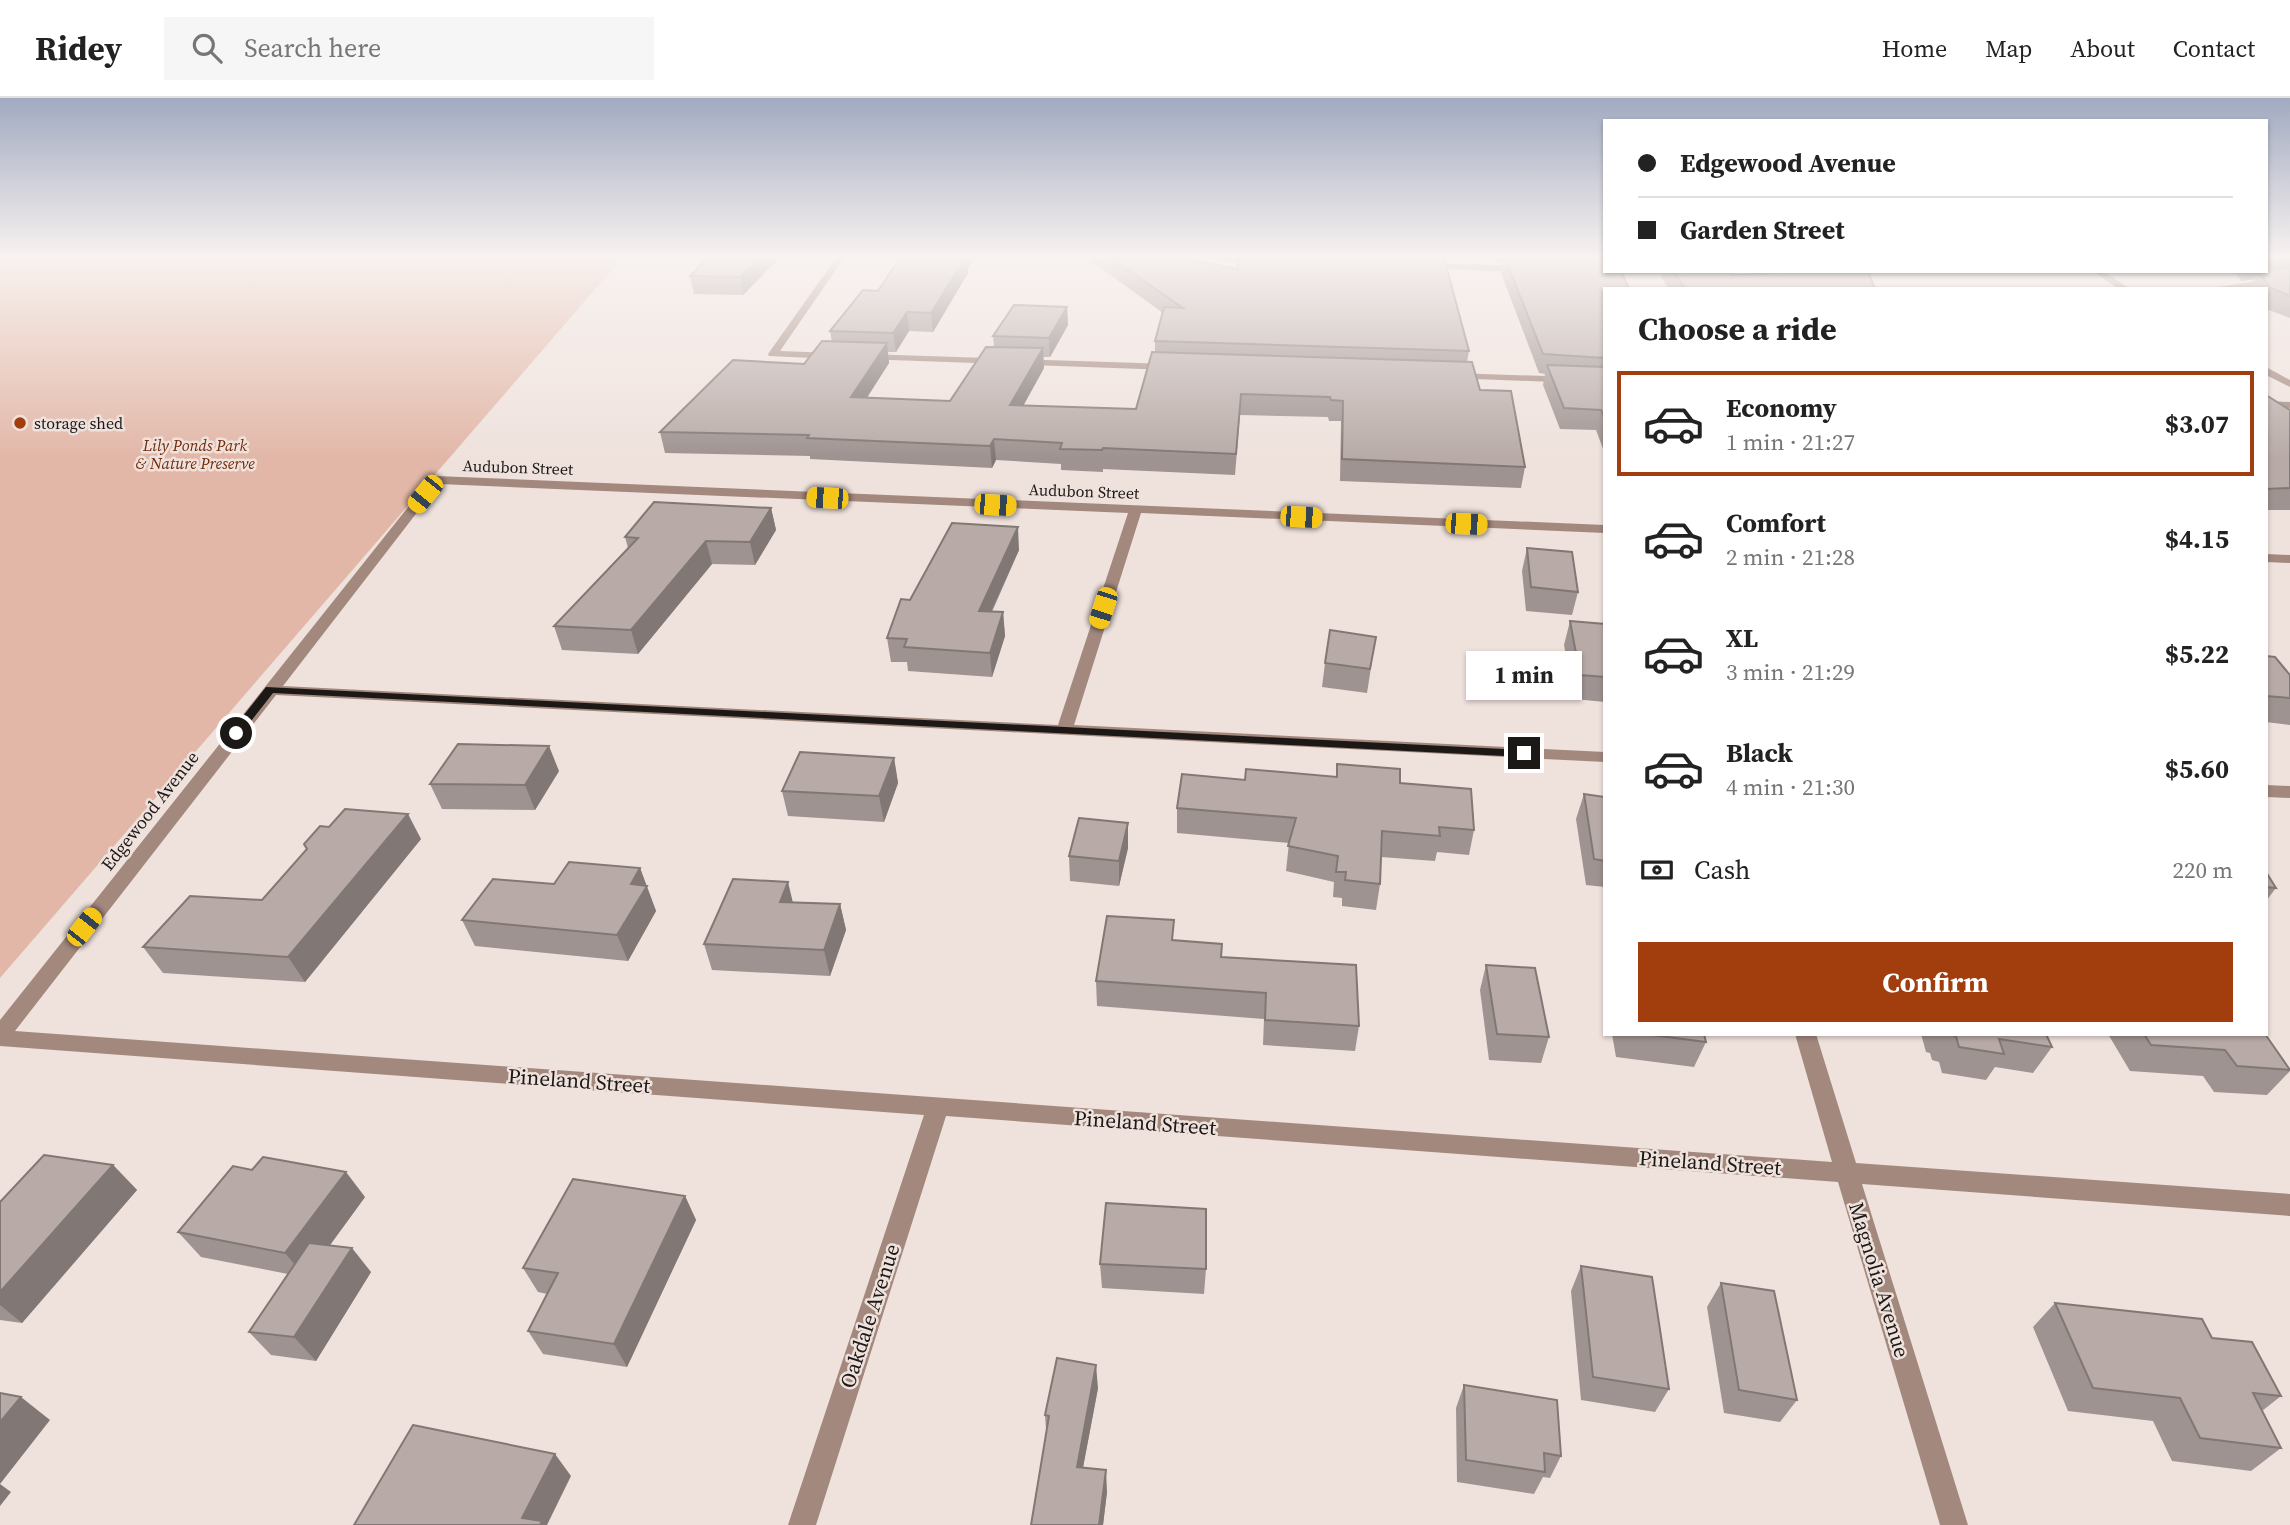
<!DOCTYPE html>
<html lang="en">
<head>
<meta charset="utf-8">
<style>
	:root { --surface:#fff; --page:#f6f6f6; --text:#222; --muted:#767676; --line:#e0e0e0; --accent:#a23d0e }
	body { margin:0; font-family:"Source Serif 4",serif; background:var(--page); color:var(--text); height:100vh; display:flex; flex-direction:column; font-size:26px; white-space:nowrap }
	* { box-sizing:border-box; margin:0 }
	p { font-size:23px; color:var(--muted) }
	.icon { flex:none; width:38px; height:38px; fill:none; stroke:currentColor; stroke-width:2; stroke-linecap:round; stroke-linejoin:round }
	.map { position:relative; flex:1; overflow:hidden }
	.side { position:absolute; left:1603px; top:189px; width:665px; height:749px; display:flex; flex-direction:column; background:var(--surface); border-radius:0px; box-shadow:0 2px 5px #0004 }
	.side>* { flex:none }
	.top-card { position:absolute; left:1603px; top:21px; width:665px; height:154px; border-radius:0px; box-shadow:0 2px 5px #0004; display:grid; align-content:center; height:154px; padding:0 35px; background:var(--surface) }
	.end { position:absolute; width:32px; height:32px; margin:-16px; border:9px solid #1c1816; background:#fff; box-shadow:0 0 0 4px #fff }
	.from { border-radius:50% }
	.bubble { position:absolute; height:49px; border-radius:0px; background:var(--surface); box-shadow:0 2px 5px #0004; font-size:23px; font-weight:700; line-height:49px; text-align:center }
	.car { position:absolute; width:21px; height:42px; margin:-21px -10px; border-radius:9px; box-shadow:0 0 5px 2px #0007; background:linear-gradient(#f5c518 24%,#345 0 40%,#f5c518 0 76%,#345 0 86%,#f5c518 0) }
	.top-card b { display:flex; align-items:center; gap:24px; height:66px; font-size:26px }
	.top-card b+b { border-top:2px solid var(--line) }
	.top-card i { width:18px; height:18px; background:var(--text) }
	ul { padding:0; list-style:none }
	li { display:flex; align-items:center; gap:21px; height:105px; margin:0 14px 10px; padding:0 21px; border:4px solid transparent; border-radius:0px }
	li div { flex:1 }
	li b { display:block; font-size:26px }
	li em { font-style:normal; font-weight:700 }
	li.current { border-color:var(--accent) }
	li>.icon { width:63px; height:63px; stroke-width:1.5 }
	h2 { padding:0 35px; font-size:32px; line-height:84px }
	.pay { display:flex; align-items:center; gap:18px; height:77px; padding:0 35px; font-size:26px }
	.pay p { margin-inline-start:auto }
	.button { display:flex; gap:14px; margin-top:auto; padding:14px 35px }
	.button a { flex:1; height:80px; border-radius:0px; background:var(--accent); color:#fff; font-size:28px; font-weight:700; line-height:80px; text-align:center }
	header { display:flex; align-items:center; gap:42px; box-sizing:border-box; height:98px; padding:0 35px; background:var(--surface); border-bottom:2px solid var(--line) }
	header strong { font-size:33px }
	nav { display:flex; gap:38px; margin-inline-start:auto; font-size:24px }
	.search { width:490px; height:63px; background:var(--page); display:flex; align-items:center; gap:18px; box-sizing:border-box; padding:0 24px; border-radius:0px; color:var(--muted); font-size:26px }
	.map>svg:first-child { display:block }
</style>
</head>
<body>
<header>
<strong>Ridey</strong>
<div class="search"><svg class="icon" aria-label="search" viewBox="0 0 24 24"><circle cx="10" cy="10" r="6"/><path d="M15 15l6 6"/></svg>Search here</div>
<nav><a>Home</a><a>Map</a><a>About</a><a>Contact</a></nav>
</header>
<div class="map">
<svg width="2290" height="1427" viewBox="0 0 2290 1427">
	<rect width="100%" height="100%" fill="#efe2dd"/>
	<!-- green -->
	<path fill="#e2b7a8" d="M 0,160 L 622,160 L 0,880 Z"/>
	<g fill="none" stroke-linecap="round" stroke-linejoin="round">
		<!-- minor -->
		<g fill="#a3887e" fill-rule="evenodd">
			<path d="M 836,160 L 844,160 L 780,253 L 834,255 L 839,258 L 834,261 L 769,258 L 768,256 Z"/>
			<path d="M 1216,160 L 1254,160 L 1266,163 L 1262,166 L 1220,163 Z"/>
			<path d="M 1423,165 L 1524,168 L 1528,171 L 1524,174 L 1420,170 Z"/>
			<path d="M 1611,173 L 1712,173 L 1708,176 L 1615,176 Z"/>
			<path d="M 2092,173 L 2103,173 L 2130,191 L 2119,191 Z"/>
			<path d="M 2290,178 L 2290,184 L 2233,191 L 2205,191 Z"/>
			<path d="M 866,256 L 1170,266 L 1175,269 L 1170,272 L 862,261 L 861,259 Z"/>
			<path d="M 2266,269 L 2290,282 L 2290,289 L 2266,277 Z"/>
			<path d="M 1454,275 L 1605,280 L 1605,286 L 1450,280 L 1449,278 Z"/>
			<path d="M 2266,303 L 2290,304 L 2290,310 L 2266,309 Z"/>
			<path d="M 436,378 L 1605,427 L 1605,435 L 1141,415 L 1074,627 L 1605,654 L 1605,664 L 276,597 L 15,933 L 1832,1064 L 1795,936 L 1816,936 L 1856,1065 L 2290,1096 L 2290,1118 L 1862,1086 L 1968,1427 L 1940,1427 L 1838,1084 L 946,1018 L 816,1427 L 788,1427 L 924,1017 L 0,948 L 0,922 L 432,379 ZM 439,386 L 1128,415 L 1058,627 L 283,588 Z"/>
			<path d="M 2266,456 L 2290,457 L 2290,465 L 2266,464 Z"/>
			<path d="M 2266,687 L 2290,688 L 2290,700 L 2266,699 Z"/>
		</g>
	</g>
	<!-- wall -->
	<g fill="#9e9390">
		<path d="M 708,160 L 779,160 L 743,197 L 694,196 L 690,178 Z"/>
		<path d="M 1087,160 L 1184,160 L 1469,253 L 1467,264 L 1480,292 L 1525,369 L 1521,390 L 1340,383 L 1341,323 L 1329,323 L 1328,319 L 1240,317 L 1235,377 L 1103,371 L 1103,374 L 1061,372 L 1061,366 L 996,362 L 992,370 L 810,361 L 810,358 L 665,355 L 660,334 L 804,266 L 832,244 L 830,233 L 878,193 L 968,171 L 968,175 L 933,234 L 909,233 L 896,254 L 888,254 L 889,265 L 867,300 L 950,303 L 994,249 L 993,238 L 1067,209 L 1068,227 L 1050,259 L 1043,259 L 1044,270 L 1023,308 L 1136,311 L 1155,254 L 1155,243 L 1163,215 Z"/>
		<path d="M 1495,160 L 1605,160 L 1605,356 L 1596,332 L 1560,331 L 1543,287 L 1545,276 L 1539,275 L 1501,175 L 1503,165 L 1497,165 Z"/>
		<path d="M 2290,160 L 2290,220 L 2266,211 L 2266,191 L 2249,191 L 2254,181 L 2241,183 L 2234,173 L 2266,173 Z"/>
		<path d="M 1663,173 L 1729,173 L 1733,177 L 1869,174 L 1875,191 L 1669,191 L 1661,179 Z"/>
		<path d="M 2266,297 L 2290,312 L 2290,412 L 2266,412 Z"/>
		<path d="M 771,410 L 776,432 L 755,467 L 712,466 L 638,556 L 562,552 L 554,528 L 628,450 L 625,439 Z"/>
		<path d="M 1527,450 L 1578,494 L 1572,517 L 1526,513 L 1522,473 Z"/>
		<path d="M 1019,452 L 992,514 L 1003,514 L 1005,538 L 992,579 L 908,573 L 907,564 L 891,564 L 887,540 L 910,502 Z"/>
		<path d="M 1570,523 L 1605,526 L 1605,604 L 1574,601 L 1564,547 Z"/>
		<path d="M 2266,558 L 2290,577 L 2290,627 L 2266,624 Z"/>
		<path d="M 1372,563 L 1367,595 L 1322,589 L 1325,565 Z"/>
		<path d="M 894,660 L 898,685 L 884,724 L 788,718 L 782,693 Z"/>
		<path d="M 1337,666 L 1400,685 L 1474,732 L 1469,757 L 1437,754 L 1435,763 L 1381,759 L 1380,786 L 1376,812 L 1342,808 L 1342,800 L 1333,799 L 1334,784 L 1286,773 L 1289,745 L 1177,735 L 1177,710 L 1245,682 L 1336,679 Z"/>
		<path d="M 559,673 L 535,712 L 442,711 L 430,686 Z"/>
		<path d="M 1584,696 L 1605,699 L 1605,789 L 1586,787 L 1576,721 Z"/>
		<path d="M 421,741 L 305,884 L 163,875 L 143,849 Z"/>
		<path d="M 1128,750 L 1119,788 L 1070,783 L 1069,758 Z"/>
		<path d="M 640,770 L 656,813 L 628,863 L 475,848 L 462,822 L 554,786 Z"/>
		<path d="M 2266,774 L 2276,790 L 2266,803 Z"/>
		<path d="M 793,804 L 840,806 L 846,832 L 830,878 L 712,872 L 704,846 Z"/>
		<path d="M 1173,843 L 1221,859 L 1359,928 L 1355,953 L 1263,947 L 1264,921 L 1097,908 L 1096,883 Z"/>
		<path d="M 1486,867 L 1549,939 L 1541,965 L 1489,962 L 1480,892 Z"/>
		<path d="M 1612,936 L 1704,936 L 1706,944 L 1694,969 L 1616,959 Z"/>
		<path d="M 1921,936 L 2046,936 L 2052,949 L 2033,975 L 1995,969 L 1986,982 L 1942,975 L 1939,964 L 1932,962 L 1930,955 L 1926,954 Z"/>
		<path d="M 2108,936 L 2265,936 L 2290,971 L 2290,973 L 2267,997 L 2214,994 L 2203,978 L 2130,973 Z"/>
		<path d="M 113,1067 L 137,1092 L 22,1225 L 0,1222 L 0,1104 Z"/>
		<path d="M 685,1098 L 696,1122 L 627,1269 L 543,1256 L 528,1233 L 547,1196 L 538,1194 L 523,1170 Z"/>
		<path d="M 365,1099 L 330,1147 L 371,1174 L 316,1263 L 271,1257 L 249,1234 L 288,1176 L 201,1159 L 178,1134 Z"/>
		<path d="M 1100,1166 L 1206,1171 L 1204,1196 L 1102,1190 Z"/>
		<path d="M 1581,1168 L 1669,1291 L 1655,1314 L 1581,1302 L 1571,1193 Z"/>
		<path d="M 1721,1185 L 1797,1302 L 1780,1324 L 1724,1315 L 1707,1209 Z"/>
		<path d="M 2055,1205 L 2212,1240 L 2281,1298 L 2262,1313 L 2281,1350 L 2251,1373 L 2172,1363 L 2153,1323 L 2068,1313 L 2033,1229 Z"/>
		<path d="M 1464,1287 L 1561,1358 L 1550,1380 L 1543,1379 L 1534,1396 L 1457,1384 L 1456,1310 Z"/>
		<path d="M 1098,1290 L 1083,1369 L 1107,1394 L 1103,1427 L 1046,1331 L 1045,1317 Z"/>
	</g>
	<!-- shaded-wall -->
	<g fill="#817875">
		<path d="M 759,160 L 779,160 L 743,197 L 740,179 Z"/>
		<path d="M 964,160 L 974,160 L 968,171 L 968,175 L 933,234 L 931,215 Z"/>
		<path d="M 2290,160 L 2290,176 L 2258,174 L 2254,181 L 2241,183 L 2247,173 L 2266,173 L 2266,163 Z"/>
		<path d="M 1067,209 L 1068,227 L 1050,259 L 1049,240 Z"/>
		<path d="M 907,214 L 909,233 L 896,254 L 893,235 Z"/>
		<path d="M 887,245 L 889,265 L 854,319 L 851,299 Z"/>
		<path d="M 1043,250 L 1044,270 L 1012,328 L 1010,307 Z"/>
		<path d="M 994,341 L 996,362 L 992,370 L 990,348 Z"/>
		<path d="M 771,410 L 776,432 L 755,467 L 750,444 Z"/>
		<path d="M 1018,429 L 1019,452 L 981,536 L 979,513 Z"/>
		<path d="M 706,443 L 712,466 L 638,556 L 631,532 Z"/>
		<path d="M 1003,514 L 1005,538 L 992,579 L 990,555 Z"/>
		<path d="M 549,648 L 559,673 L 535,712 L 525,687 Z"/>
		<path d="M 894,660 L 898,685 L 884,724 L 879,698 Z"/>
		<path d="M 408,716 L 421,741 L 305,884 L 288,859 Z"/>
		<path d="M 1128,725 L 1128,750 L 1119,788 L 1119,763 Z"/>
		<path d="M 640,770 L 656,813 L 628,863 L 617,837 L 631,786 Z"/>
		<path d="M 788,784 L 794,809 L 780,804 Z"/>
		<path d="M 840,806 L 846,832 L 830,878 L 824,852 Z"/>
		<path d="M 113,1067 L 137,1092 L 22,1225 L 0,1207 L 0,1194 Z"/>
		<path d="M 346,1074 L 365,1099 L 306,1180 L 285,1155 Z"/>
		<path d="M 685,1098 L 696,1122 L 627,1269 L 614,1246 Z"/>
		<path d="M 352,1150 L 371,1174 L 316,1263 L 294,1239 Z"/>
		<path d="M 1096,1267 L 1098,1290 L 1079,1391 L 1077,1369 Z"/>
		<path d="M 21,1299 L 50,1322 L 0,1386 L 0,1324 Z"/>
		<path d="M 555,1356 L 571,1378 L 547,1427 L 528,1427 L 522,1420 Z"/>
		<path d="M 1106,1372 L 1107,1394 L 1103,1427 L 1099,1427 Z"/>
		<path d="M 0,1386 L 11,1394 L 0,1408 Z"/>
	</g>
	<!-- building -->
	<g fill="#b8aba7" stroke="#817875" stroke-width="2">
		<path d="M 708,160 L 759,160 L 740,179 L 690,178 Z"/>
		<path d="M 900,160 L 965,160 L 931,215 L 907,214 L 893,235 L 830,233 L 863,192 L 878,193 Z"/>
		<path d="M 1111,160 L 1184,160 L 1237,171 L 1239,160 L 1444,160 L 1469,253 L 1155,243 L 1164,209 L 1183,210 Z"/>
		<path d="M 1505,160 L 1605,161 L 1605,173 L 1621,173 L 1629,191 L 1605,191 L 1605,260 L 1543,256 Z"/>
		<path d="M 2266,160 L 2290,160 L 2266,163 Z"/>
		<path d="M 2290,170 L 2290,198 L 2271,190 L 2258,174 Z"/>
		<path d="M 1674,173 L 1729,173 L 1733,177 L 1767,176 L 1773,173 L 1868,173 L 1875,191 L 1685,191 Z"/>
		<path d="M 1014,207 L 1067,209 L 1049,240 L 993,238 Z"/>
		<path d="M 822,243 L 887,245 L 851,299 L 950,303 L 986,249 L 1043,250 L 1010,307 L 1136,311 L 1152,254 L 1472,264 L 1480,292 L 1511,293 L 1525,369 L 1342,361 L 1343,303 L 1331,302 L 1330,299 L 1241,296 L 1236,356 L 1103,350 L 1102,352 L 1060,351 L 1062,345 L 994,341 L 990,348 L 807,340 L 809,337 L 660,334 L 733,262 L 804,266 Z"/>
		<path d="M 1547,267 L 1605,269 L 1605,321 L 1601,312 L 1564,310 Z"/>
		<path d="M 2266,297 L 2290,312 L 2290,390 L 2266,391 Z"/>
		<path d="M 654,404 L 771,410 L 750,444 L 706,443 L 631,532 L 554,528 L 638,440 L 625,439 Z"/>
		<path d="M 952,425 L 1018,429 L 979,513 L 1003,514 L 990,555 L 904,549 L 907,541 L 887,540 L 901,501 L 910,502 Z"/>
		<path d="M 1527,450 L 1572,454 L 1578,494 L 1531,489 Z"/>
		<path d="M 1570,523 L 1605,526 L 1605,579 L 1580,577 Z"/>
		<path d="M 1330,532 L 1376,539 L 1370,571 L 1325,565 Z"/>
		<path d="M 2266,558 L 2275,559 L 2290,577 L 2290,600 L 2266,598 Z"/>
		<path d="M 458,646 L 549,648 L 525,687 L 430,686 Z"/>
		<path d="M 800,654 L 894,660 L 879,698 L 782,693 Z"/>
		<path d="M 1337,666 L 1400,671 L 1400,685 L 1471,691 L 1474,732 L 1439,729 L 1440,738 L 1382,733 L 1380,786 L 1345,782 L 1346,774 L 1336,774 L 1338,758 L 1288,748 L 1296,720 L 1177,710 L 1182,676 L 1245,682 L 1246,671 L 1337,679 Z"/>
		<path d="M 1584,696 L 1605,699 L 1605,763 L 1594,761 Z"/>
		<path d="M 345,711 L 408,716 L 288,859 L 143,849 L 190,798 L 262,802 L 307,751 L 304,746 L 320,728 L 329,729 Z"/>
		<path d="M 1079,720 L 1128,725 L 1119,763 L 1069,758 Z"/>
		<path d="M 569,764 L 640,770 L 631,786 L 647,788 L 617,837 L 462,822 L 493,781 L 554,786 Z"/>
		<path d="M 2266,774 L 2276,790 L 2266,789 Z"/>
		<path d="M 733,781 L 788,784 L 780,804 L 840,806 L 824,852 L 704,846 Z"/>
		<path d="M 1107,818 L 1174,822 L 1172,842 L 1222,846 L 1221,859 L 1356,867 L 1359,928 L 1265,922 L 1266,895 L 1096,883 Z"/>
		<path d="M 1486,867 L 1535,870 L 1549,939 L 1497,936 Z"/>
		<path d="M 1645,936 L 1704,936 L 1706,944 Z"/>
		<path d="M 1949,936 L 2046,936 L 2052,949 L 1999,941 L 2004,956 L 1959,949 L 1956,938 Z"/>
		<path d="M 2144,936 L 2265,936 L 2290,972 L 2237,968 L 2225,952 L 2151,947 Z"/>
		<path d="M 44,1057 L 113,1067 L 0,1194 L 0,1104 Z"/>
		<path d="M 263,1059 L 346,1074 L 285,1155 L 178,1134 L 233,1068 L 252,1072 Z"/>
		<path d="M 573,1081 L 685,1098 L 614,1246 L 528,1233 L 558,1175 L 523,1170 Z"/>
		<path d="M 1106,1105 L 1206,1111 L 1206,1171 L 1100,1166 Z"/>
		<path d="M 309,1145 L 352,1150 L 294,1239 L 249,1234 Z"/>
		<path d="M 1581,1168 L 1652,1179 L 1669,1291 L 1593,1279 Z"/>
		<path d="M 1721,1185 L 1774,1193 L 1797,1302 L 1739,1292 Z"/>
		<path d="M 2055,1205 L 2202,1221 L 2212,1240 L 2252,1244 L 2281,1298 L 2253,1295 L 2281,1350 L 2200,1340 L 2180,1300 L 2093,1290 Z"/>
		<path d="M 1057,1260 L 1096,1267 L 1077,1369 L 1106,1372 L 1099,1427 L 1031,1427 L 1049,1318 L 1045,1317 Z"/>
		<path d="M 1464,1287 L 1557,1302 L 1561,1358 L 1544,1355 L 1545,1374 L 1466,1362 Z"/>
		<path d="M 0,1295 L 21,1299 L 0,1324 Z"/>
		<path d="M 413,1327 L 555,1356 L 522,1420 L 542,1423 L 540,1427 L 354,1427 Z"/>
	</g>
	<!-- sky -->
	<linearGradient id="sky" x2="0" y2="1"><stop stop-color="#a1aac0"/><stop offset="0.44" stop-color="#f8f2f0"/><stop offset="1" stop-color="#f8f2f0" stop-opacity="0"/></linearGradient>
	<rect width="2290" height="360" fill="url(#sky)"/>
	<!-- route -->
	<path fill="#1c1816" d="M 266,589 L 1524,652 L 1529,655 L 1524,659 L 273,595 L 240,637 L 232,637 L 232,632 Z"/>
	<!-- markers -->
	<circle fill="#a23d0e" stroke="#efe2dd" stroke-width="2.5" cx="20" cy="325" r="7"/>
	<g text-anchor="middle" stroke-width="5" stroke-linejoin="round" paint-order="stroke">
		<!-- far-poi labels -->
		<g font-size="16" fill="#1c1816" stroke="#efe2dd" text-anchor="start">
			<text x="34" y="331">storage shed</text>
		</g>
		<!-- far-park labels -->
		<g font-size="16" font-style="italic" fill="#742a09" stroke="#efe2dd">
			<text x="195" y="353">Lily Ponds Park<tspan x="195" dy="18">&amp; Nature Preserve</tspan></text>
		</g>
		<!-- far-street labels -->
		<g font-size="16" fill="#1c1816" stroke="#efe2dd">
			<text transform="translate(518 369) rotate(2)" y="6">Audubon Street</text>
			<text transform="translate(1084 393) rotate(2)" y="6">Audubon Street</text>
		</g>
		<!-- street labels -->
		<g font-size="18" fill="#1c1816" stroke="#efe2dd">
			<text transform="translate(150 713) rotate(-52)" y="6">Edgewood Avenue</text>
		</g>
		<!-- near-street labels -->
		<g font-size="21" fill="#1c1816" stroke="#efe2dd">
			<text transform="translate(579 983) rotate(4)" y="7">Pineland Street</text>
			<text transform="translate(1145 1025) rotate(4)" y="7">Pineland Street</text>
			<text transform="translate(1710 1065) rotate(4)" y="7">Pineland Street</text>
			<text transform="translate(1879 1182) rotate(73)" y="7">Magnolia Avenue</text>
			<text transform="translate(870 1218) rotate(-72)" y="7">Oakdale Avenue</text>
		</g>
	</g>
</svg>
<i class="end from" style="left:236px;top:635px"></i>
<i class="end" style="left:1524px;top:655px"></i>
<div class="bubble" style="left:1466px;top:553px;width:116px">1 min</div>
<i class="car" style="left:425px;top:396px;rotate:219deg"></i>
<i class="car" style="left:827px;top:400px;rotate:273deg"></i>
<i class="car" style="left:995px;top:407px;rotate:93deg"></i>
<i class="car" style="left:1301px;top:419px;rotate:93deg"></i>
<i class="car" style="left:1466px;top:426px;rotate:92deg"></i>
<i class="car" style="left:1103px;top:510px;rotate:198deg"></i>
<i class="car" style="left:84px;top:829px;rotate:38deg"></i>
<div class="top-card">
<b><i class="from"></i>Edgewood Avenue</b>
<b><i></i>Garden Street</b>
</div>
<section class="side">
<h2>Choose a ride</h2>
<ul>
<li class="current"><svg class="icon" aria-label="car" viewBox="0 0 24 24"><path d="M5 17H2v-5l4-1 3-4h7l3 4 3 1v5h-3M9 17h6M6 11h13"/><circle cx="7" cy="17" r="2"/><circle cx="17" cy="17" r="2"/></svg><div><b>Economy</b><p>1 min · 21:27</p></div><em>$3.07</em></li>
<li><svg class="icon" aria-label="car" viewBox="0 0 24 24"><path d="M5 17H2v-5l4-1 3-4h7l3 4 3 1v5h-3M9 17h6M6 11h13"/><circle cx="7" cy="17" r="2"/><circle cx="17" cy="17" r="2"/></svg><div><b>Comfort</b><p>2 min · 21:28</p></div><em>$4.15</em></li>
<li><svg class="icon" aria-label="car" viewBox="0 0 24 24"><path d="M5 17H2v-5l4-1 3-4h7l3 4 3 1v5h-3M9 17h6M6 11h13"/><circle cx="7" cy="17" r="2"/><circle cx="17" cy="17" r="2"/></svg><div><b>XL</b><p>3 min · 21:29</p></div><em>$5.22</em></li>
<li><svg class="icon" aria-label="car" viewBox="0 0 24 24"><path d="M5 17H2v-5l4-1 3-4h7l3 4 3 1v5h-3M9 17h6M6 11h13"/><circle cx="7" cy="17" r="2"/><circle cx="17" cy="17" r="2"/></svg><div><b>Black</b><p>4 min · 21:30</p></div><em>$5.60</em></li>
</ul>
<div class="pay"><svg class="icon" aria-label="cash" viewBox="0 0 24 24"><path d="M3 7h18v10H3z"/><circle cx="12" cy="12" r="2"/></svg>Cash<p>220 m</p></div>
<div class="button"><a>Confirm</a></div>
</section>
</div>
</body>
</html>
